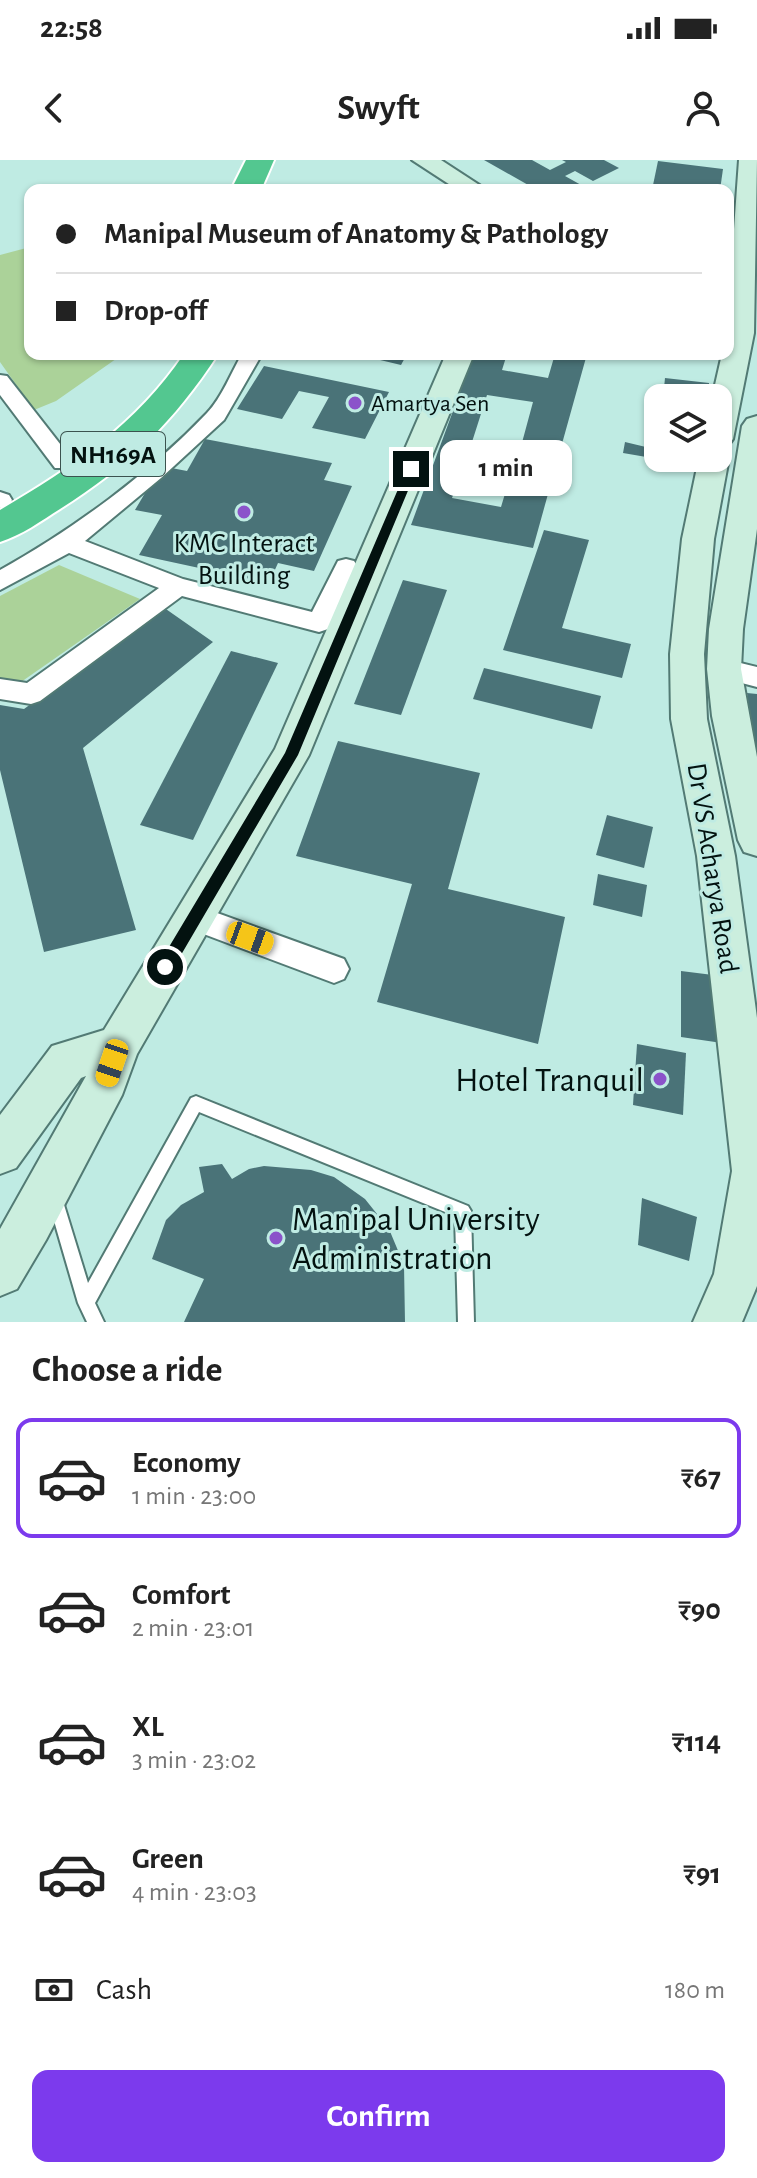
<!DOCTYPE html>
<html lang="en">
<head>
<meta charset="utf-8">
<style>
	:root { --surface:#fff; --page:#f2f2f2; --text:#222; --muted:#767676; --line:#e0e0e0; --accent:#7c3aed }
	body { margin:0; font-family:"Alegreya Sans",sans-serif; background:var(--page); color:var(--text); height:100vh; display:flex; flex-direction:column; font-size:30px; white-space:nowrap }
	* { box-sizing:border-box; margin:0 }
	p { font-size:26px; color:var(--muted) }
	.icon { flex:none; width:44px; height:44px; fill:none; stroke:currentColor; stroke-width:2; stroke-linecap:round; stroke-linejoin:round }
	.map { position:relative; height:1162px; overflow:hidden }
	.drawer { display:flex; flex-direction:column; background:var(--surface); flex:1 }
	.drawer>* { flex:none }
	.banner { position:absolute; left:24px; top:24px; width:710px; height:176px; border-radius:16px; box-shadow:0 2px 6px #0004; display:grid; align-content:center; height:176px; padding:0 32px; background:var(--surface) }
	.tools { position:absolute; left:644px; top:224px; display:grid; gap:16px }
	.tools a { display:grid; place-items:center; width:88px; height:88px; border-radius:16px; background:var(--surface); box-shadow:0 2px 6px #0004; font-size:40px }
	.end { position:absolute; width:36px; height:36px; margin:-18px; border:10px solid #031210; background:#fff; box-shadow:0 0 0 4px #fff }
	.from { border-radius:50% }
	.bubble { position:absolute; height:56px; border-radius:16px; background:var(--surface); box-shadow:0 2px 6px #0004; font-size:26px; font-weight:600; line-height:56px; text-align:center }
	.car { position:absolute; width:24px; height:48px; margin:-24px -12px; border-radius:10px; box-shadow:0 0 6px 2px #0007; background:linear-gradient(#f5c518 24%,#345 0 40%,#f5c518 0 76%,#345 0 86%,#f5c518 0) }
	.banner b { display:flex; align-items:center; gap:28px; height:76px; font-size:30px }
	.banner b+b { border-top:2px solid var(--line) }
	.banner i { width:20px; height:20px; background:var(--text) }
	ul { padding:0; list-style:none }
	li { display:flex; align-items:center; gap:24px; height:120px; margin:0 16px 12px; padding:0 16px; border:4px solid transparent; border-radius:16px }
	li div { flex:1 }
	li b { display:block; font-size:30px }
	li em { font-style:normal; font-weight:600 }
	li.on { border-color:var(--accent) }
	li>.icon { width:72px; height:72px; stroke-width:1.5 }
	h2 { padding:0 32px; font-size:36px; line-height:96px }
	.pay { display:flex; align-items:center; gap:20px; height:88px; padding:0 32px; font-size:30px }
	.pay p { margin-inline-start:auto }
	.action { display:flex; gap:16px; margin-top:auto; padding:16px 32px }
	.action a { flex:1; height:92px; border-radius:16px; background:var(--accent); color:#fff; font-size:32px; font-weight:600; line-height:92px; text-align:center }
	.status { display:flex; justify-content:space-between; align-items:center; height:56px; padding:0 40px; background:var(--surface); direction:ltr }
	.status svg { height:22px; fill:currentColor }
	header { display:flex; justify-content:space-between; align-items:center; height:104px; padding:0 32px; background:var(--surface); font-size:36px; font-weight:600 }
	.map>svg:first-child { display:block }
</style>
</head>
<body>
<div class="status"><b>22:58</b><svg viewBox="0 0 49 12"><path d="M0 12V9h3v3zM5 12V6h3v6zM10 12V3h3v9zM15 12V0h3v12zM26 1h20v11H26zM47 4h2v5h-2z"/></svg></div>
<header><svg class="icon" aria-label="back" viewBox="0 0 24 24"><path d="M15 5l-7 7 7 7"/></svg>Swyft<svg class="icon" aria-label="person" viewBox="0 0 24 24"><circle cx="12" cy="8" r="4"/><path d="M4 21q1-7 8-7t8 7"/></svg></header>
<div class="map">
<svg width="757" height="1162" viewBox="0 0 757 1162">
	<rect width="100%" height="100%" fill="#bfebe3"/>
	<!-- green -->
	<g fill="#abd299">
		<path d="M 30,87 L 30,194 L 123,194 L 56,241 L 34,250 L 0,202 L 0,95 Z"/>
		<path d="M 59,405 L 140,439 L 21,522 L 0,518 L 0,436 Z"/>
	</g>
	<!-- building -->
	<g fill="#4a7378" fill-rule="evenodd">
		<path d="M 484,0 L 532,0 L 550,10 L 566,2 L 562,0 L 604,0 L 619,8 L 593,21 L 575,11 L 565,16 L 590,30 L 537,30 Z"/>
		<path d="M 658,1 L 723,9 L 720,30 L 652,30 Z"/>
		<path d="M 355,194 L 407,194 L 401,205 Z"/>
		<path d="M 474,194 L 507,194 L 502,210 L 548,218 L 555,194 L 587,194 L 533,388 L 411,365 ZM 487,235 L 533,242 L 520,290 L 472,282 ZM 463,309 L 510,317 L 501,347 L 452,338 Z"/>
		<path d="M 264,206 L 389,232 L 365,279 L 312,268 L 329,237 L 299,231 L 282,259 L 237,249 Z"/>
		<path d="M 665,218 L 709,223 L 709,238 L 663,238 Z"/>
		<path d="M 205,279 L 332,303 L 324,320 L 352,326 L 314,411 L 278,403 L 269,423 L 139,395 L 162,355 L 135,350 L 161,306 L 187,311 Z"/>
		<path d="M 625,282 L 650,288 L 652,282 L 658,283 L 658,299 L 623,293 Z"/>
		<path d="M 544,370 L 589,380 L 562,468 L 631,484 L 622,518 L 503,490 Z"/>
		<path d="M 403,420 L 447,430 L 401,555 L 354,544 Z"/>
		<path d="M 163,447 L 213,482 L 83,588 L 136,770 L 44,792 L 0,610 L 0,545 L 24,549 Z"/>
		<path d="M 231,491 L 278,503 L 193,680 L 140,665 Z"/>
		<path d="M 484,508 L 601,536 L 592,569 L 473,539 Z"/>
		<path d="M 747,533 L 757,534 L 757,588 L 755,588 Z"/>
		<path d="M 338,581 L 480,613 L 448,729 L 565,757 L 538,884 L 377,842 L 412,724 L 296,696 Z"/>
		<path d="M 607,655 L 653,667 L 644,708 L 596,695 Z"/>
		<path d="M 598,714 L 647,725 L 642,757 L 593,745 Z"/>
		<path d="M 681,811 L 721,816 L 722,883 L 681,877 Z"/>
		<path d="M 637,884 L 686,893 L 683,955 L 633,945 Z"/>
		<path d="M 222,1004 L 232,1019 L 249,1009 L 264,1006 L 311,1010 L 334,1017 L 365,1039 L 389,1069 L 404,1105 L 405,1162 L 184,1162 L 204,1119 L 152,1099 L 166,1060 L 181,1045 L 204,1032 L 199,1007 Z"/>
		<path d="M 642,1038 L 697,1057 L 689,1101 L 638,1085 Z"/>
	</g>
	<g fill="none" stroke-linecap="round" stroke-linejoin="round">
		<defs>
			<path id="lane" d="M 196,936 L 468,1046 L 471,1051 L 474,1162 L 458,1162 L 455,1056 L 199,952 L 95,1143 L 104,1162 L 87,1162 L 78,1143 L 48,1040 L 51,1035 L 56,1032 L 61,1035 L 88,1123 L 191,938 Z"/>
			<g id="street">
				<path d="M 242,194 L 262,194 L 224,260 L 161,318 L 85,381 L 183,419 L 312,452 L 338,401 L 346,399 L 354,401 L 358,407 L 328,469 L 319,472 L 182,436 L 40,541 L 31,544 L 0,539 L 0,519 L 27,523 L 159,428 L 69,393 L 0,430 L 0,410 C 72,370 150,313 207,253 C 222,237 231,213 242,194 Z"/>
				<path d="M 0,215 L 7,216 L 71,298 L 74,303 L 71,308 L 55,308 L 0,235 Z"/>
				<path d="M 0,332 L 9,335 L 12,340 L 9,345 L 0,348 Z"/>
				<path d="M 724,499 L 757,507 L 757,527 L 715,516 L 712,509 L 715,502 Z"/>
				<path d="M 195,745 L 344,799 L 349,809 L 344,819 L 334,823 L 185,767 L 181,758 L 185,749 Z"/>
			</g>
			<g id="secondary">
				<path d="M 412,0 L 441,0 L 487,30 L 458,30 Z"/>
				<path d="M 739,0 L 757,0 L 754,173 L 733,279 L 728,286 L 718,289 L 718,238 L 712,238 L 722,194 L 728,194 L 728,152 Z"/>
				<path d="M 446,194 L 474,194 L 309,595 L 137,894 L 122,935 L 46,1080 L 17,1129 L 0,1136 L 0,1069 L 86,916 L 81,918 L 16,1008 L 0,1014 L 0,955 L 52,886 L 104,870 L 275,589 Z"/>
				<path d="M 757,256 L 757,369 L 743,469 L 741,509 L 757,597 L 757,696 L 744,692 L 738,680 L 712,556 L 707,509 L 709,469 L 742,266 L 747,259 Z"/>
				<path d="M 718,289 L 725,291 L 729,298 L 714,379 L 704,494 L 707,559 L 735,696 L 757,858 L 757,1126 L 742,1162 L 693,1162 L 714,1114 L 732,1011 L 697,696 L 671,559 L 670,494 L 682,379 L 699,298 L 718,298 Z"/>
			</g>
			<g id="highway">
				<path d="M 246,0 L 274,0 L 261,30 L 231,30 Z"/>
				<path d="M 184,194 L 218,194 C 174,262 128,306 60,349 C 41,361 22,375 0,382 L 0,350 C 72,308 137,264 184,194 Z"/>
			</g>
		</defs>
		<!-- lane casing -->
		<use href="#lane" stroke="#527a74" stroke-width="4"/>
		<!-- street casing -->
		<use href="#street" stroke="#527a74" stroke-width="4"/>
		<!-- secondary casing -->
		<use href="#secondary" stroke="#527a74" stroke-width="4"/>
		<!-- highway casing -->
		<use href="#highway" stroke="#fff" stroke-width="4"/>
		<!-- lane -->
		<use href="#lane" fill="#fff" fill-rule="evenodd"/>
		<!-- street -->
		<use href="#street" fill="#fff" fill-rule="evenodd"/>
		<!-- secondary -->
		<use href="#secondary" fill="#cbeede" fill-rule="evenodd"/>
		<!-- highway -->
		<use href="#highway" fill="#53c790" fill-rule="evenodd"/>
	</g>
	<!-- route -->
	<path fill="#031210" d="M 408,306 L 417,309 L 298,595 L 171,812 L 160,812 L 160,802 L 285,593 Z"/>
	<!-- markers -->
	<g fill="#8b53ca" stroke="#bfebe3" stroke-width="3">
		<circle cx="355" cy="243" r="8"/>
		<circle cx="244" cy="352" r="8"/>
		<circle cx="660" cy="919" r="8"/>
		<circle cx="276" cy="1078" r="8"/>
	</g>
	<g text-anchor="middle" stroke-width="6" stroke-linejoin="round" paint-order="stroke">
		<!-- far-poi labels -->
		<g font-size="24" fill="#031210" stroke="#bfebe3" text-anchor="start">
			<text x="371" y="251">Amartya Sen</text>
		</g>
		<!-- shield labels -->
		<rect fill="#bfebe3" stroke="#3b534f" stroke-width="2" x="61" y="272" width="104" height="44" rx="6"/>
		<g font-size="26" font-weight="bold" fill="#031210">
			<text x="113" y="303">NH169A</text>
		</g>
		<!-- poi labels -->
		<g font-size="28" fill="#031210" stroke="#bfebe3">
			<text x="244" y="392">KMC Interact<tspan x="244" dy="32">Building</tspan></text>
		</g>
		<!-- street labels -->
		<g font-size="28" fill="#031210" stroke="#bfebe3">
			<text transform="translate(714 708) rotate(81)" y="10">Dr VS Acharya Road</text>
		</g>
		<!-- near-poi labels -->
		<g font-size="34" fill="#031210" stroke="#bfebe3" text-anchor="end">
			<text x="644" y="931">Hotel Tranquil</text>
			<text x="292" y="1070" text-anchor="start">Manipal University<tspan x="292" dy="39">Administration</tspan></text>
		</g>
	</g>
</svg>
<div class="tools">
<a><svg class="icon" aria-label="layers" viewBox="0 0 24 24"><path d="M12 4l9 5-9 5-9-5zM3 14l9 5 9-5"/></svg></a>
</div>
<i class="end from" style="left:165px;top:807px"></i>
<i class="end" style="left:411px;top:309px"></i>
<div class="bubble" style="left:440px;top:280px;width:132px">1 min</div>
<i class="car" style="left:250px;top:778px;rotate:110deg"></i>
<i class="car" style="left:112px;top:903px;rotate:199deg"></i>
<div class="banner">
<b><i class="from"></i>Manipal Museum of Anatomy &amp; Pathology</b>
<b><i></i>Drop-off</b>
</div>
</div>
<section class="drawer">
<h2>Choose a ride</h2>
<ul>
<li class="on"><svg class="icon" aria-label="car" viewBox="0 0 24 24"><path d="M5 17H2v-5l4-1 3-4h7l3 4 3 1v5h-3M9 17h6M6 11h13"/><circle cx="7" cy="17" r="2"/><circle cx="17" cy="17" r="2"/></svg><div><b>Economy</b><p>1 min · 23:00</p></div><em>₹67</em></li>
<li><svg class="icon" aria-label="car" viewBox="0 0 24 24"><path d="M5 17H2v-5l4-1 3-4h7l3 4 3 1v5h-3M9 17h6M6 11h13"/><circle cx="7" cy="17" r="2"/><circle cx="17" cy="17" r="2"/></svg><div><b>Comfort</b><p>2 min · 23:01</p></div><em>₹90</em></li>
<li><svg class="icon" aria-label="car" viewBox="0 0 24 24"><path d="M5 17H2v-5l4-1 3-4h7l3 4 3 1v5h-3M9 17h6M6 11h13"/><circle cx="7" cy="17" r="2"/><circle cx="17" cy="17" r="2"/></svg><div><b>XL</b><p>3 min · 23:02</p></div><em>₹114</em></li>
<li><svg class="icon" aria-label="car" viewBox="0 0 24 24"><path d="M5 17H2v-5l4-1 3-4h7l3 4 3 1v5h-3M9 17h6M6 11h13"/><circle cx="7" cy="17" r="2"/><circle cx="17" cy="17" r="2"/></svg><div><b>Green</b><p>4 min · 23:03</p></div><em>₹91</em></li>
</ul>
<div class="pay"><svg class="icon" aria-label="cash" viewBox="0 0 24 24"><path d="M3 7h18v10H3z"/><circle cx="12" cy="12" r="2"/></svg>Cash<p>180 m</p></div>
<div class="action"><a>Confirm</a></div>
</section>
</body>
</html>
